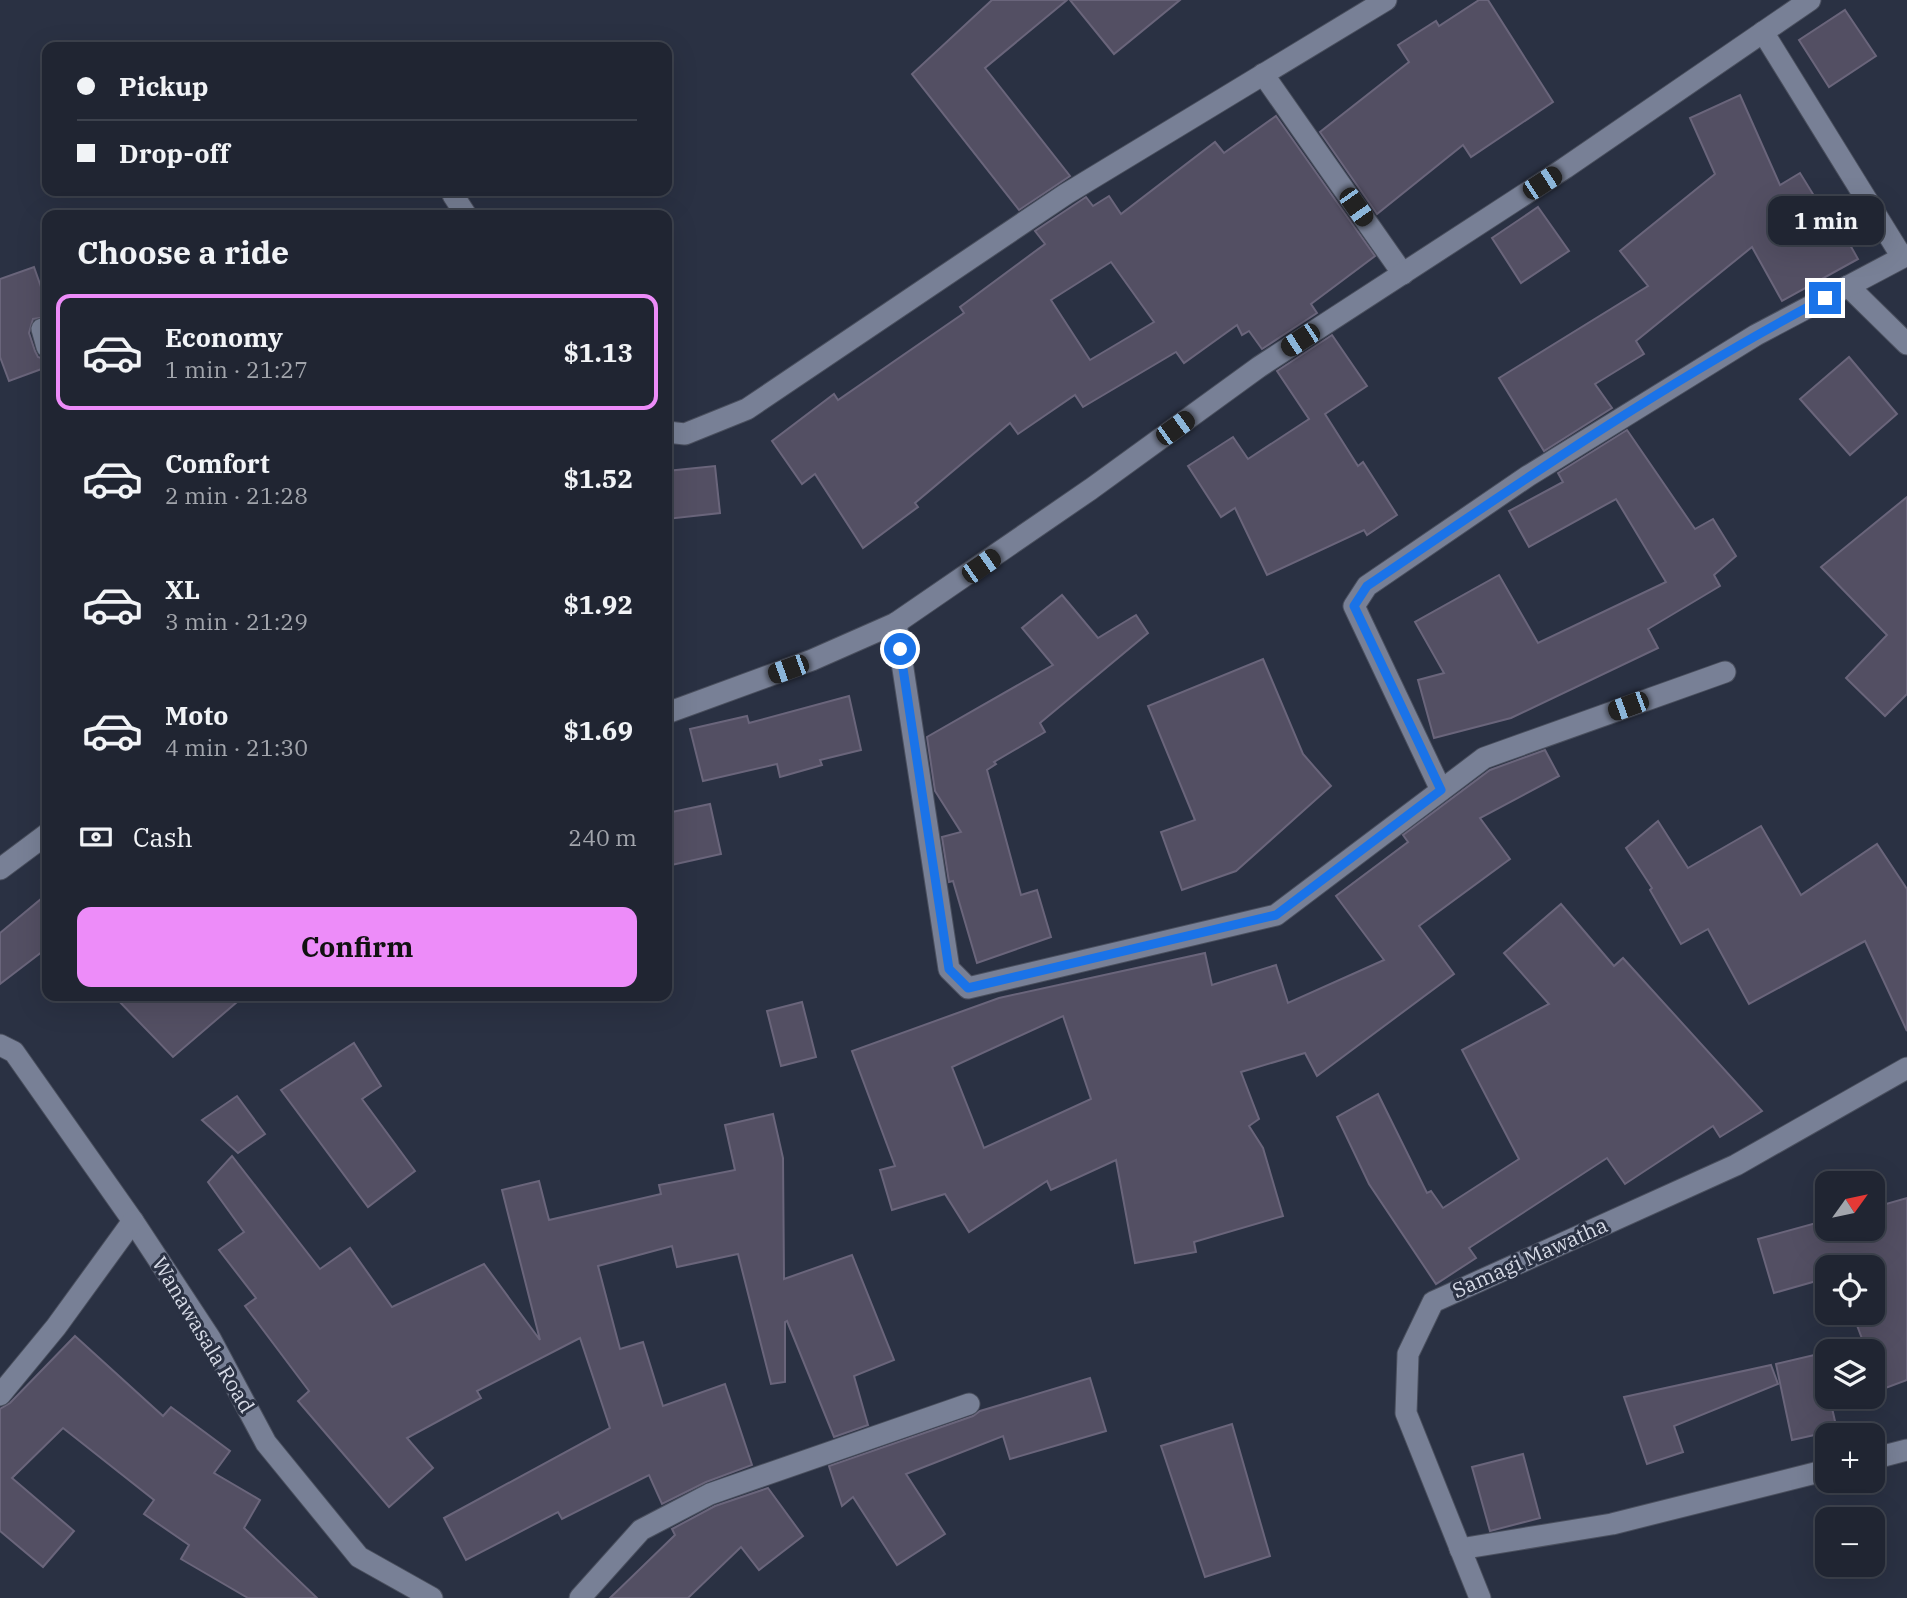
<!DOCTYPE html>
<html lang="en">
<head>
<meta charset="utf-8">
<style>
	:root { --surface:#202532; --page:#2d313e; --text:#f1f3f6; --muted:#a2a5ac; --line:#3d424d; --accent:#ed8cf9 }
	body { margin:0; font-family:"IBM Plex Serif",serif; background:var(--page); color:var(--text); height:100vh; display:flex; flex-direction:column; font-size:26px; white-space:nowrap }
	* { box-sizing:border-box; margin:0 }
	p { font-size:23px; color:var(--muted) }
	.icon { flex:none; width:38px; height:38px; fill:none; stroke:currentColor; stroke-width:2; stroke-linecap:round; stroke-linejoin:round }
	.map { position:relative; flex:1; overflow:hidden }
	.panel { position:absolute; left:42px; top:210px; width:630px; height:791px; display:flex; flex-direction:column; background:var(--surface); border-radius:14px; box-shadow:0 7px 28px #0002,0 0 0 2px var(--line) }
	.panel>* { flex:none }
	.hud { position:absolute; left:42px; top:42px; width:630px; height:154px; border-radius:14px; box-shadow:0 7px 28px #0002,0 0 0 2px var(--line); display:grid; align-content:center; height:154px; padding:0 35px; background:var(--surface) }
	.needle { width:46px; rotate:57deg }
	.tools { position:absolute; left:1815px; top:1171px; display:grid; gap:14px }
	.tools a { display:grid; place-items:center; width:70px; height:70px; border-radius:14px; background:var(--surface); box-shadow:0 7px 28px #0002,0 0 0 2px var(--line); font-size:35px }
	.end { position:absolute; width:32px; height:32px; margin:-16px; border:9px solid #1a73e8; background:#fff; box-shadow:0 0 0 4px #fff }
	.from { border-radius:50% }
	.bubble { position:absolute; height:49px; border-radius:14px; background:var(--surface); box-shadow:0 7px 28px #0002,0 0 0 2px var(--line); font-size:23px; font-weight:700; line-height:49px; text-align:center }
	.car { position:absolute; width:21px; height:42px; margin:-21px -10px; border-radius:9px; box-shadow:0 0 5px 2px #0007; background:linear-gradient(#222 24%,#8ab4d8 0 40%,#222 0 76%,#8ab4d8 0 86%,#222 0) }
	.hud b { display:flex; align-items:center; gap:24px; height:66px; font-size:26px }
	.hud b+b { border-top:2px solid var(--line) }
	.hud i { width:18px; height:18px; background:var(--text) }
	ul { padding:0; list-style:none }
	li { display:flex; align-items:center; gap:21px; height:116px; margin:0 14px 10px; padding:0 21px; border:4px solid transparent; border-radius:14px }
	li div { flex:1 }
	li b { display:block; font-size:26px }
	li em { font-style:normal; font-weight:700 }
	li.active { border-color:var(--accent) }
	li>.icon { width:63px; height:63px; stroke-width:1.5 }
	h2 { padding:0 35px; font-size:32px; line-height:84px }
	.pay { display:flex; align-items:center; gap:18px; height:77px; padding:0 35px; font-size:26px }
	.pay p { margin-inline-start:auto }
	.primary-button { display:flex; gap:14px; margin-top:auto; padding:14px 35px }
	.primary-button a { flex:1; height:80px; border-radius:14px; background:var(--accent); color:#111; font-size:28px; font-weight:700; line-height:80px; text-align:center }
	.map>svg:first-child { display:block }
</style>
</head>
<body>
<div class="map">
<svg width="1907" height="1598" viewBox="0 0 1907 1598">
	<rect width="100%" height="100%" fill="#2a3143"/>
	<!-- building -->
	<g fill="#534f63" stroke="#6a657b" stroke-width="2" fill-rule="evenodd">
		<path d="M 992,0 L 1067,0 L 985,68 L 1070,176 L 1019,210 L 912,74 Z"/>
		<path d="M 1070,0 L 1180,0 L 1114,54 Z"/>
		<path d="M 1479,0 L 1488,0 L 1553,102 L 1471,157 L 1463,145 L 1377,214 L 1320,132 L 1409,62 L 1398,45 L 1436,21 L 1439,26 Z"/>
		<path d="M 1845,10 L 1876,56 L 1829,87 L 1799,40 Z"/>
		<path d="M 1740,95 L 1780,185 L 1800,173 L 1832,225 L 1837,222 L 1858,259 L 1782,301 L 1752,247 L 1636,341 L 1644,354 L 1595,384 L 1612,408 L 1544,451 L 1499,378 L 1648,286 L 1620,251 L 1715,174 L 1690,118 Z"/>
		<path d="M 1276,116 L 1375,256 L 1311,304 L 1317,313 L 1262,349 L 1249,331 L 1242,335 L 1237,325 L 1184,363 L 1176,352 L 1083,407 L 1075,395 L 1018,434 L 1010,423 L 915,503 L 918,507 L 863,548 L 815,474 L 802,484 L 772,441 L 834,394 L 838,400 L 964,313 L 960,307 L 1045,244 L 1035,231 L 1086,197 L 1093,206 L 1109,196 L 1121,214 L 1215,142 L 1224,153 ZM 1111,262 L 1154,322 L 1090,360 L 1051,300 Z"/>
		<path d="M 1538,207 L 1569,251 L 1521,283 L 1492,238 Z"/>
		<path d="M 34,267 L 47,304 L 47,317 L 33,319 L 29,333 L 35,351 L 38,357 L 47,360 L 47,367 L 9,381 L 0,357 L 0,279 Z"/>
		<path d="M 1332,335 L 1367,386 L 1325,414 L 1358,466 L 1363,462 L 1397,515 L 1367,535 L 1364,530 L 1267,575 L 1235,508 L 1221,517 L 1188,466 L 1233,437 L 1248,459 L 1309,419 L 1277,371 Z"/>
		<path d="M 1849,357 L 1897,414 L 1850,455 L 1800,399 Z"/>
		<path d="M 1627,430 L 1695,529 L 1713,519 L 1736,556 L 1714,575 L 1720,586 L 1648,629 L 1658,648 L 1511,718 L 1434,738 L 1418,680 L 1444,673 L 1415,622 L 1499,575 L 1538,643 L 1666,582 L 1616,499 L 1529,547 L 1509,511 L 1563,482 L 1558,473 Z"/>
		<path d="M 715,466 L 720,513 L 667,519 L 667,471 Z"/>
		<path d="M 1907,497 L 1907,694 L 1885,716 L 1846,678 L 1887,635 L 1821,567 Z"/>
		<path d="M 1062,595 L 1098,638 L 1136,615 L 1148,633 L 1040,723 L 1045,732 L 994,762 L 996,764 L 987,770 L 1021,895 L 1037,890 L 1051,937 L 977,963 L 953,881 L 949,882 L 942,837 L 961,832 L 935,791 L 927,737 L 1053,665 L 1022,628 Z"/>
		<path d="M 1263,659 L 1303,754 L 1331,786 L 1236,871 L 1182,890 L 1161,832 L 1195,820 L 1148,706 Z"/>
		<path d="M 849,696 L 861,750 L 820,760 L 822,765 L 780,777 L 777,764 L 703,781 L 690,729 L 747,716 L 749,723 Z"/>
		<path d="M 1545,750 L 1559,776 L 1480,818 L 1510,859 L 1419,926 L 1454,974 L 1317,1076 L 1305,1053 L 1241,1072 L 1259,1119 L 1249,1126 L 1263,1148 L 1283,1216 L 1194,1242 L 1196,1252 L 1135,1263 L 1116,1160 L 1051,1190 L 1047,1181 L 969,1232 L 945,1194 L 892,1210 L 880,1170 L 895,1166 L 852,1051 L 999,998 L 1205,953 L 1212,985 L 1276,965 L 1288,1003 L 1384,960 L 1336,896 L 1408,842 L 1403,835 L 1490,770 ZM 1063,1016 L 1091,1099 L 984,1148 L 952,1067 Z"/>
		<path d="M 710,804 L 721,854 L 667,866 L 667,813 Z"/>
		<path d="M 1658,821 L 1688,868 L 1761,826 L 1801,895 L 1877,844 L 1907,889 L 1907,1031 L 1865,941 L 1749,1004 L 1708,929 L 1681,944 L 1650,890 L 1652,888 L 1626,848 Z"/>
		<path d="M 47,894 L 47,948 L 0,984 L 0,933 Z"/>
		<path d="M 1561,904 L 1614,966 L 1623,958 L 1762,1111 L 1720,1137 L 1713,1126 L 1625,1184 L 1607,1158 L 1469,1248 L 1476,1258 L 1436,1284 L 1369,1184 L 1337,1117 L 1378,1094 L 1427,1193 L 1431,1191 L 1443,1208 L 1519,1159 L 1462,1050 L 1549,1004 L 1504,953 Z"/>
		<path d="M 114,996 L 244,996 L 173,1057 Z"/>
		<path d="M 802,1002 L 816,1057 L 781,1066 L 767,1011 Z"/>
		<path d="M 354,1043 L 381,1086 L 362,1099 L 415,1171 L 368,1207 L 281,1090 Z"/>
		<path d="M 237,1096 L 265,1134 L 238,1153 L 202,1120 Z"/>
		<path d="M 773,1114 L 783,1158 L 784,1279 L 852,1255 L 894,1360 L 854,1376 L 868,1425 L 834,1437 L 787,1321 L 785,1322 L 785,1382 L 771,1384 L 738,1254 L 677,1267 L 672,1246 L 598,1266 L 620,1349 L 643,1342 L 663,1406 L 725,1384 L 752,1465 L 706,1482 L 662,1504 L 649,1475 L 562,1519 L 558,1512 L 466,1560 L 444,1518 L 610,1428 L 580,1338 L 477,1391 L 481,1398 L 407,1438 L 433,1468 L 389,1507 L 298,1401 L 309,1391 L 245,1306 L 256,1298 L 219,1250 L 244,1232 L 208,1182 L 232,1156 L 320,1269 L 350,1248 L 392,1307 L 484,1264 L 540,1340 L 502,1190 L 539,1181 L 549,1220 L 661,1194 L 659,1185 L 735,1170 L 725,1125 Z"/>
		<path d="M 1907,1198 L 1907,1380 L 1872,1393 L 1872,1351 L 1833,1351 L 1864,1344 L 1852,1312 L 1872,1312 L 1872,1267 L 1827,1267 L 1827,1278 L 1774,1293 L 1758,1239 L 1827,1220 L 1827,1228 L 1872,1228 L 1872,1208 Z"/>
		<path d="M 75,1336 L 163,1416 L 171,1407 L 230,1451 L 214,1473 L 260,1500 L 244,1528 L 317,1598 L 248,1598 L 181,1559 L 189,1545 L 144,1514 L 154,1500 L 63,1428 L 12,1478 L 74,1531 L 43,1567 L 0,1531 L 0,1409 L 10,1403 Z"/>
		<path d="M 1827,1352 L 1827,1396 L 1863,1396 L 1832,1408 L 1837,1430 L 1792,1440 L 1776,1364 Z"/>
		<path d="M 1771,1365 L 1778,1384 L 1674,1426 L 1683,1452 L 1647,1464 L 1624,1397 Z"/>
		<path d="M 1090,1378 L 1106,1431 L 1010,1459 L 1003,1436 L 906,1474 L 945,1534 L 897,1565 L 853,1497 L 842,1506 L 829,1466 L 973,1416 L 980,1411 Z"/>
		<path d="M 1232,1424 L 1270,1556 L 1205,1577 L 1161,1446 Z"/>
		<path d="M 1523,1454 L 1540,1518 L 1490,1531 L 1472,1467 Z"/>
		<path d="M 768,1488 L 803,1536 L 759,1570 L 741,1547 L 688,1598 L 610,1598 L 675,1535 L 672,1529 L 715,1506 Z"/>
	</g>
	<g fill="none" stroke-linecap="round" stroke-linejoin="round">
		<defs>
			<g id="street">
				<path d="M 1763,32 L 1902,257"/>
				<path d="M 1263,74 L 1403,274"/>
				<path d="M 453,195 L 466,215"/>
				<path d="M 1848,286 L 1907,344"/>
				<path d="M 42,329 L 47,347"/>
				<path d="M 667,432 L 685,434 L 747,409 L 1066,194 L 1386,0"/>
				<path d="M 896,623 L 949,969 L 968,988 L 1276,915 L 1484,758 L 1725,672"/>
				<path d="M 667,713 L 812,660 L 896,623 L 1091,489 L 1259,367 L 1565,168 L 1810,0"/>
				<path d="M 1441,790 L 1354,606 L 1367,586 L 1528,476 L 1756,335 L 1907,255"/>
				<path d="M 0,869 L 47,834"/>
				<path d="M 0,1045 L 14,1052 L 133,1221 L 210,1338 L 266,1443 L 359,1557 L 432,1598"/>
				<path d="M 0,1395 L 56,1327 L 133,1221"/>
				<path d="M 1872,1459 L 1907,1450"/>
				<path d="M 1460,1549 L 1612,1524 L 1827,1470"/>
				<path d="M 580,1598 L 641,1530 L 710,1494 L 969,1404"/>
				<path d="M 1480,1598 L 1406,1413 L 1408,1354 L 1433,1302 L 1736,1165 L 1907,1068"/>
			</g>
		</defs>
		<!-- street casing -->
		<use href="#street" stroke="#4a4f5e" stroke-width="23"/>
		<!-- street -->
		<use href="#street" stroke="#788096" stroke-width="21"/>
	</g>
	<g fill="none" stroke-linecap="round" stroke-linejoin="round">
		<!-- route -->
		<path stroke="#1a73e8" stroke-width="9" d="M 900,649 L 949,969 L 968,988 L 1276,915 L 1441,790 L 1354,606 L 1367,586 C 1516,485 1665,382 1825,298"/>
	</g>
	<g text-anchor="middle" stroke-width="6" stroke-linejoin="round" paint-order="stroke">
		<!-- street labels -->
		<g font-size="21" fill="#d6dae6" stroke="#2a3143">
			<text transform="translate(1530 1258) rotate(-24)" y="7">Samagi Mawatha</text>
			<text transform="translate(203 1335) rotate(59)" y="7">Wanawasala Road</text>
		</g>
	</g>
</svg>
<div class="tools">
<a><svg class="needle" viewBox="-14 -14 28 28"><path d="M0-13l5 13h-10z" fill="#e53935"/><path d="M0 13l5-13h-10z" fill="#a2a5ac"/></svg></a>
<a><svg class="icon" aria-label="locate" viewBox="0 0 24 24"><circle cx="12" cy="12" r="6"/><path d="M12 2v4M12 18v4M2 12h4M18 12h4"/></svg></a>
<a><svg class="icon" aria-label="layers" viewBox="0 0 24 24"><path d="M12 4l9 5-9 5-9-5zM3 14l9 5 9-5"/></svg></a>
<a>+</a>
<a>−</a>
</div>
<i class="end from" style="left:900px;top:649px"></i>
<i class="end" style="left:1825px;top:298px"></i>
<div class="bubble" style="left:1768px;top:196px;width:116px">1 min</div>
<i class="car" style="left:1542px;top:183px;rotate:57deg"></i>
<i class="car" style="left:1356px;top:207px;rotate:145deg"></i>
<i class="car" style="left:1300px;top:340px;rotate:237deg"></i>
<i class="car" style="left:1175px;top:428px;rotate:54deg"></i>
<i class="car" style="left:981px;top:566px;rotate:55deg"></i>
<i class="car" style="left:788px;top:669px;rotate:250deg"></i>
<i class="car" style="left:1628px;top:706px;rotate:250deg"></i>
<div class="hud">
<b><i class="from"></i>Pickup</b>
<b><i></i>Drop-off</b>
</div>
<section class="panel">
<h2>Choose a ride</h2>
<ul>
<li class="active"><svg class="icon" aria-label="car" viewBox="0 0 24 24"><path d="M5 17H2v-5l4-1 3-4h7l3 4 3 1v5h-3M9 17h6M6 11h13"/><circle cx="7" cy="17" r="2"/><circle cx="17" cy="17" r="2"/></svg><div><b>Economy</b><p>1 min · 21:27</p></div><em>$1.13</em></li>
<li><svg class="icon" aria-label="car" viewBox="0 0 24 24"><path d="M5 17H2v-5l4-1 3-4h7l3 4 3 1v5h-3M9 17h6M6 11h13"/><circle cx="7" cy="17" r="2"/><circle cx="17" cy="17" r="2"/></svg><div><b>Comfort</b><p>2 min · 21:28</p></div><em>$1.52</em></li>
<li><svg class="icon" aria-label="car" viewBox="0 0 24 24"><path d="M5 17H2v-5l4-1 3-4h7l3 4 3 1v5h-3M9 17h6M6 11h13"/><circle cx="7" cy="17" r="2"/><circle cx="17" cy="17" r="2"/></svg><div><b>XL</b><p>3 min · 21:29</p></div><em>$1.92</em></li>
<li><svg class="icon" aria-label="car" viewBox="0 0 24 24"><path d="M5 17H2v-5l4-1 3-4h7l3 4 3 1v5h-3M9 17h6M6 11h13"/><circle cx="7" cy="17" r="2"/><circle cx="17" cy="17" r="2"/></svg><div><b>Moto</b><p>4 min · 21:30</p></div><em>$1.69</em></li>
</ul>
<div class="pay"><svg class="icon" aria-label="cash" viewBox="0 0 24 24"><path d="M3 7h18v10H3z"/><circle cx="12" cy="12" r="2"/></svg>Cash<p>240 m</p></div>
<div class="primary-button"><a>Confirm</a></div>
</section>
</div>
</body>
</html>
